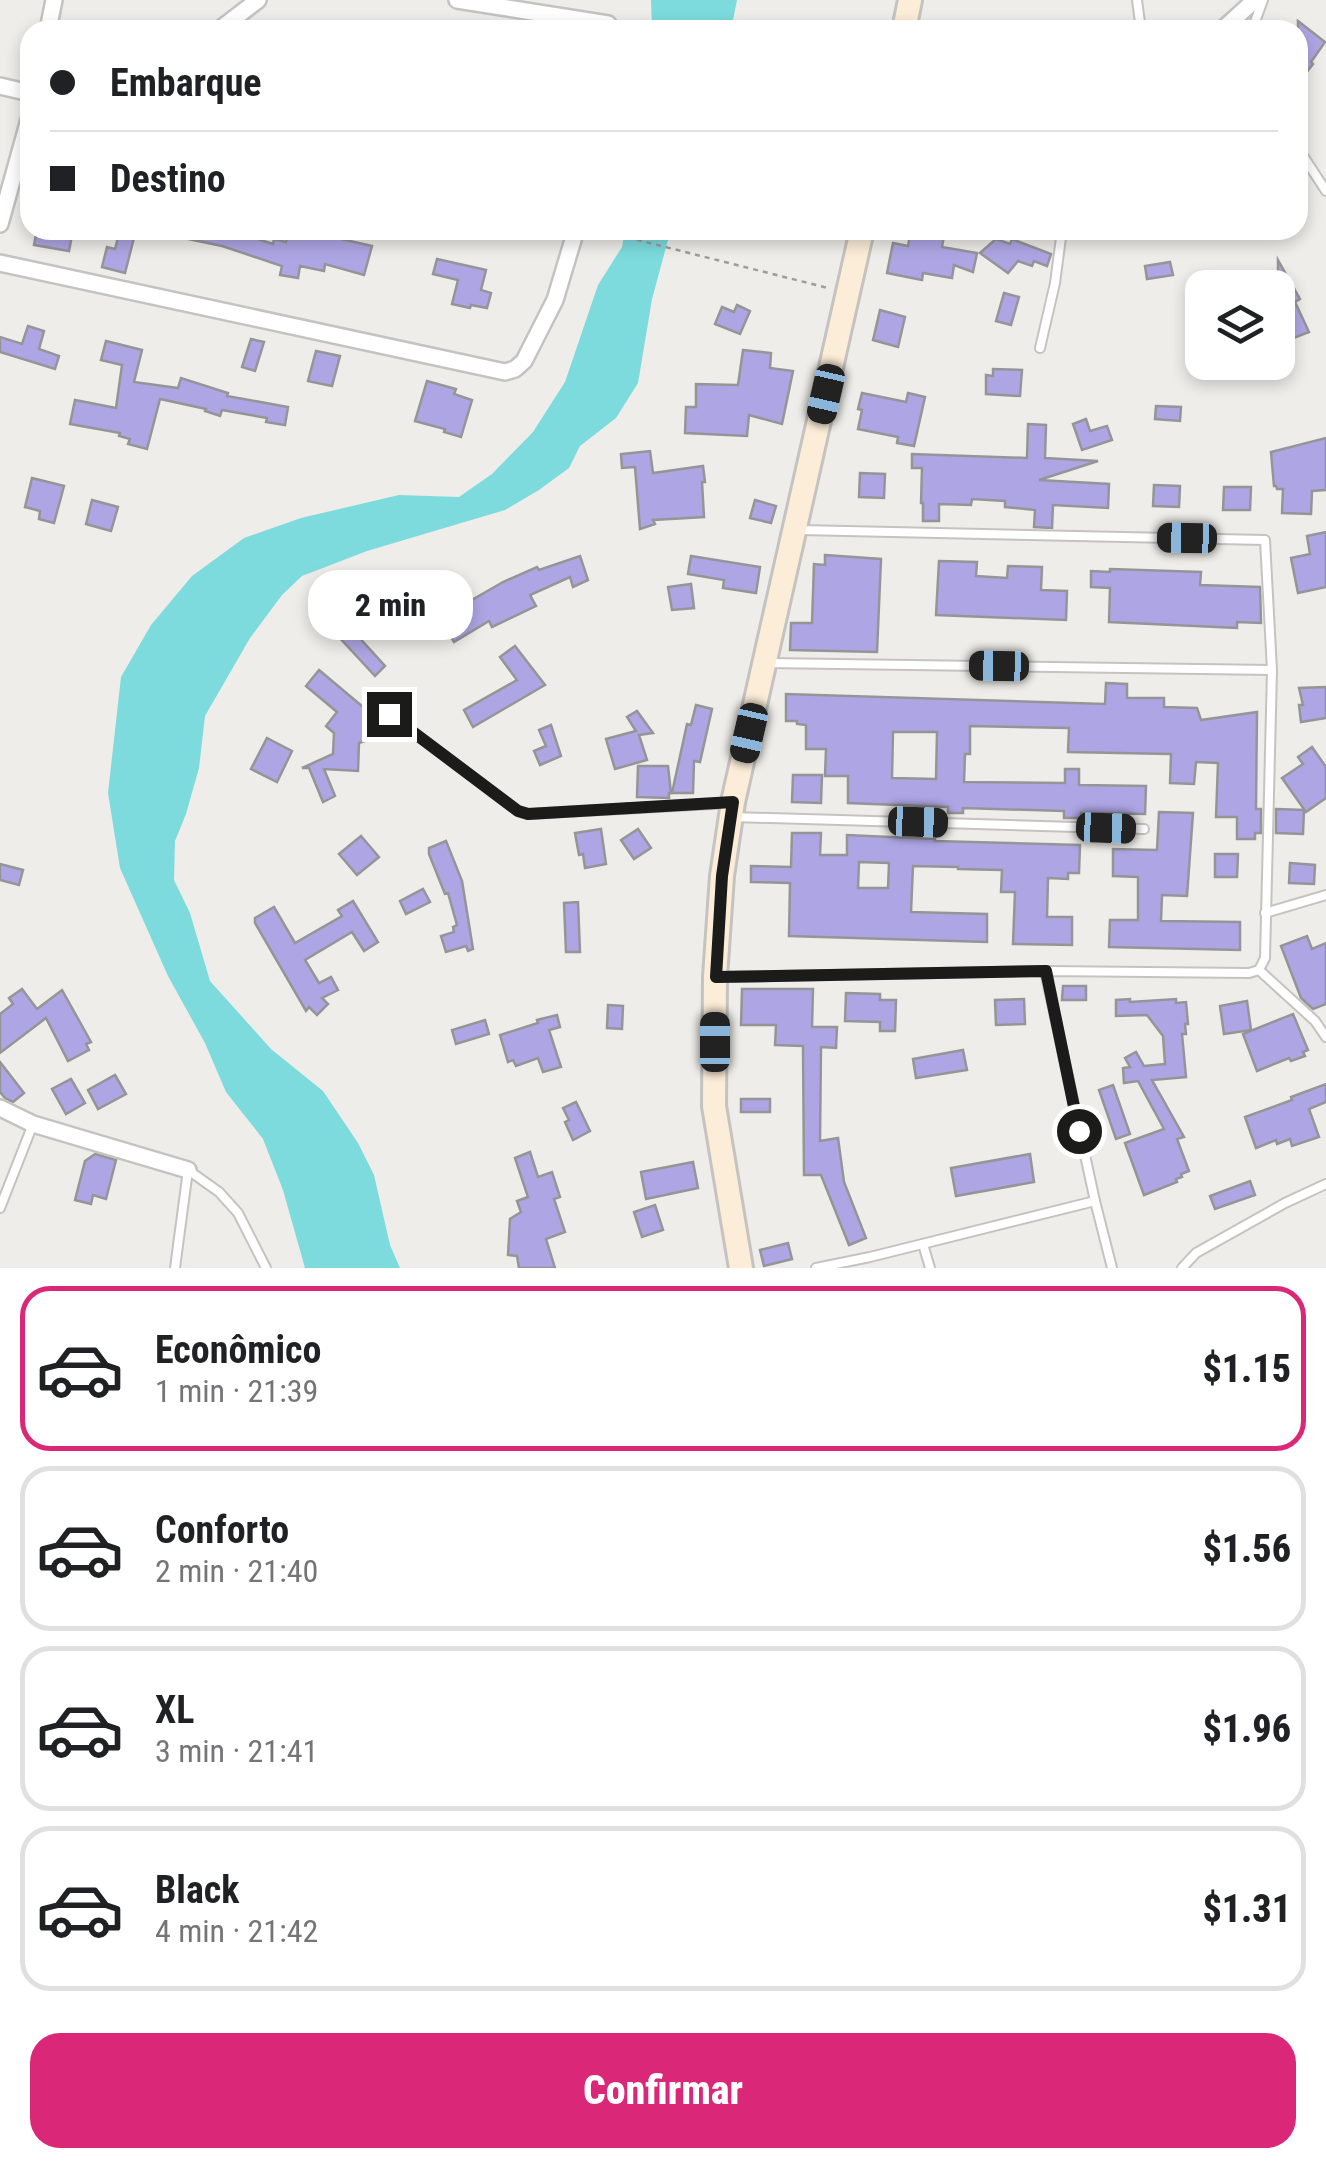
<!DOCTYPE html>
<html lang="pt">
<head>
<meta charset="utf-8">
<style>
	:root { --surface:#fff; --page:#f6f6f6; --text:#202124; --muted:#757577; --line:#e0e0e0; --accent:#db2777 }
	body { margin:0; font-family:"Roboto Condensed",sans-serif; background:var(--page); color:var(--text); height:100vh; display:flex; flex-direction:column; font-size:38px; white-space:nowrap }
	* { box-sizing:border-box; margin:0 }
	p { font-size:32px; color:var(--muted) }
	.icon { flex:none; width:55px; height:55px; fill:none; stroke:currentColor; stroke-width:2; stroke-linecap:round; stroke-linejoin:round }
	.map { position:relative; height:1268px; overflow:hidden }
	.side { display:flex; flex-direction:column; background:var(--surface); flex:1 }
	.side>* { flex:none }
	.guide { position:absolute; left:20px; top:20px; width:1288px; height:220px; border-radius:30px; box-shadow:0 5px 15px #0003; display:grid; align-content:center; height:220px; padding:0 30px; background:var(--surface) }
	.tools { position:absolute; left:1185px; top:270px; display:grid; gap:20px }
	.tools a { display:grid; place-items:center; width:110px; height:110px; border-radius:20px; background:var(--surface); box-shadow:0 5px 15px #0003; font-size:50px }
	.end { position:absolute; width:45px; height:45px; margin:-22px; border:12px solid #1b1b1a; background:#fff; box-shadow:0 0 0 5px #fff }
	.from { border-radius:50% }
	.bubble { position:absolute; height:70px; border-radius:30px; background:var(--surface); box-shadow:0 5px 15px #0003; font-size:32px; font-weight:800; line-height:70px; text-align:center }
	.car { position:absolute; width:30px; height:60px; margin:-30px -15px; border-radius:12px; box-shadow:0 0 8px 2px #0007; background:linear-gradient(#222 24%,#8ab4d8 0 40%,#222 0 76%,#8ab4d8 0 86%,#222 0) }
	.guide b { display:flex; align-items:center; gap:35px; height:95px; font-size:38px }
	.guide b+b { border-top:2px solid var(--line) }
	.guide i { width:25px; height:25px; background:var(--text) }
	ul { padding:18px 0 0; list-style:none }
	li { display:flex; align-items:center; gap:30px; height:165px; margin:0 20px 15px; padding:0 10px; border:5px solid var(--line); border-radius:30px }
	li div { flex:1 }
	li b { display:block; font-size:38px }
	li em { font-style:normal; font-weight:800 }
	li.selected { border-color:var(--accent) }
	li>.icon { width:90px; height:90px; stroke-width:1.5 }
	.action { display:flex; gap:20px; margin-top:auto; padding:20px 30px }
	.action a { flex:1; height:115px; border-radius:30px; background:var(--accent); color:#fff; font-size:40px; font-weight:800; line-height:115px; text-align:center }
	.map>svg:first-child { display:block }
</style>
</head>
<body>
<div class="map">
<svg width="1326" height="1268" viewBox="0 0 1326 1268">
	<rect width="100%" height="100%" fill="#eeede9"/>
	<!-- water -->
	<g fill="#7ddbdd">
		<path d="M 651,0 L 737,0 L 731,30 L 652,30 Z"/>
		<path d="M 625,230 L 673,230 L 668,240 L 652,299 L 638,383 L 616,418 L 580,446 L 569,468 L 539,490 L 505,510 L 367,551 L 302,576 L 282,595 L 250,638 L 205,716 L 199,768 L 186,814 L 175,841 L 174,880 L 190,913 L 210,981 L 271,1049 L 323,1091 L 358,1143 L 374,1175 L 390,1245 L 400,1268 L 305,1268 L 283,1190 L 263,1139 L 226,1092 L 205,1043 L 168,976 L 120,868 L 108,793 L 121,677 L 151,625 L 192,576 L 244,538 L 301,518 L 399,495 L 459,497 L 492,474 L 533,432 L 565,382 L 598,285 L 622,247 Z"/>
	</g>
	<!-- building -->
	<g fill="#aea6e4" stroke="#959598" stroke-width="2.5" fill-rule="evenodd">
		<path d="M 1298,21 L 1325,42 L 1311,62 L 1313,64 L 1298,83 Z"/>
		<path d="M 37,230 L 73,230 L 69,251 L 34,245 Z"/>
		<path d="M 120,230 L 136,230 L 125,273 L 102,267 L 107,247 L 115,249 Z"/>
		<path d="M 175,230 L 220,230 L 232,233 L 233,231 L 273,244 L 274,239 L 286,242 L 289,230 L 301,230 L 372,246 L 364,275 L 325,264 L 324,271 L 300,266 L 298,278 L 280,275 L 282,266 L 222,246 L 174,236 Z"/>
		<path d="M 911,230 L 944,236 L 942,247 L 977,253 L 973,272 L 954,265 L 952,278 L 923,273 L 922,280 L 887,273 L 893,243 L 908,246 Z"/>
		<path d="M 996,239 L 1010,244 L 1012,239 L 1051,254 L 1047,266 L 1034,261 L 1032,266 L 1018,261 L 1008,273 L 980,253 Z"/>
		<path d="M 437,259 L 486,270 L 481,290 L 491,293 L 487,308 L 471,305 L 470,308 L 452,304 L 458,280 L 433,274 Z"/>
		<path d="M 1278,260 L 1300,299 L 1295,302 L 1309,332 L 1278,344 L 1278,288 L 1254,288 L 1278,276 Z"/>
		<path d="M 1170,262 L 1173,275 L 1147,279 L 1145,266 Z"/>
		<path d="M 1004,293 L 1019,297 L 1011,325 L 996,321 Z"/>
		<path d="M 737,305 L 750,311 L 740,334 L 715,324 L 722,307 L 734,312 Z"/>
		<path d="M 880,310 L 905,317 L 898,347 L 873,340 Z"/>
		<path d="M 28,326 L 44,331 L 39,349 L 59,356 L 55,369 L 0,352 L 0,337 L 22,344 Z"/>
		<path d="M 251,339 L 264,342 L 255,371 L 242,367 Z"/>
		<path d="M 106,341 L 142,350 L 134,382 L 178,388 L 181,378 L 228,393 L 227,396 L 288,407 L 285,425 L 266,422 L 267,418 L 222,410 L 220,416 L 205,411 L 206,409 L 160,399 L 147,449 L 128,444 L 130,439 L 119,436 L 120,433 L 70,424 L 75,400 L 116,408 L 122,365 L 101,360 Z"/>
		<path d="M 743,350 L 771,353 L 770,368 L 793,371 L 782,424 L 749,415 L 747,436 L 685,433 L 686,407 L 696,407 L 696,384 L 738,385 Z"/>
		<path d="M 316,351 L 340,356 L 332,386 L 308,381 Z"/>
		<path d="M 993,369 L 1022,370 L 1020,396 L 986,394 L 986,375 L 993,376 Z"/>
		<path d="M 427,381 L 456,389 L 454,394 L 472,400 L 461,437 L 444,432 L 445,429 L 415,421 Z"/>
		<path d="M 862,393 L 906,402 L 908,393 L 925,397 L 914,446 L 897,443 L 898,437 L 858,429 L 862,410 L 858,409 Z"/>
		<path d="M 1156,406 L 1181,407 L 1180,421 L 1155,419 Z"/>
		<path d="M 1086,419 L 1090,431 L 1107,426 L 1112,440 L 1082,450 L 1073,424 Z"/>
		<path d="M 1028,424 L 1046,425 L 1045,458 L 1098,461 L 1039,480 L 1109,484 L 1108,508 L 1053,505 L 1052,528 L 1034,527 L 1035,510 L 1005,507 L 1005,501 L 972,499 L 971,505 L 939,504 L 939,521 L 923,521 L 923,503 L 921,503 L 922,468 L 912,468 L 912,454 L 1027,458 Z"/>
		<path d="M 1326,438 L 1326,490 L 1312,491 L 1311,514 L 1282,513 L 1283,489 L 1277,489 L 1276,486 L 1274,486 L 1271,452 Z"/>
		<path d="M 650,451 L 653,473 L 703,466 L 705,482 L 702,482 L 704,517 L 653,520 L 655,524 L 640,529 L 635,467 L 622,468 L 621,454 Z"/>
		<path d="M 860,473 L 885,474 L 884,498 L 859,497 Z"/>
		<path d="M 32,478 L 64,486 L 54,523 L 39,519 L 40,511 L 25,507 Z"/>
		<path d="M 1154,485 L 1180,486 L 1179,507 L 1153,506 Z"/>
		<path d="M 1224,487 L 1251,487 L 1250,510 L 1223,510 Z"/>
		<path d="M 92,500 L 118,507 L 111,531 L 86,524 Z"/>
		<path d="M 755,500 L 776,506 L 771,523 L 750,518 Z"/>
		<path d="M 1326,532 L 1326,587 L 1298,593 L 1291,558 L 1310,554 L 1307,536 Z"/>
		<path d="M 825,555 L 881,559 L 877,652 L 790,650 L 791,623 L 812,623 L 814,564 L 825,565 Z"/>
		<path d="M 580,556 L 588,580 L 573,587 L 570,577 L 530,595 L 536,606 L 492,627 L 489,621 L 454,642 L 428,599 L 444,589 L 456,609 L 503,582 L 537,567 L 539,570 Z"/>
		<path d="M 691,556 L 760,567 L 756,593 L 723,588 L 724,580 L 688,574 Z"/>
		<path d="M 939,561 L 977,562 L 976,576 L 1007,578 L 1008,566 L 1042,567 L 1041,590 L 1067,591 L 1066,620 L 936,615 Z"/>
		<path d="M 1110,569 L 1201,572 L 1200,585 L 1260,587 L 1261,623 L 1237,622 L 1237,628 L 1109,622 L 1110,588 L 1091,587 L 1091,571 L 1110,572 Z"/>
		<path d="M 403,584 L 414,597 L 395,613 L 384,599 Z"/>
		<path d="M 691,584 L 694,608 L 672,610 L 668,587 Z"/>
		<path d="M 337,613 L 385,666 L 375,676 L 326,623 Z"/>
		<path d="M 515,646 L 545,685 L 473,727 L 464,710 L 517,680 L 500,657 Z"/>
		<path d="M 319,670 L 369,712 L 366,716 L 373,738 L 359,743 L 358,771 L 324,769 L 335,796 L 323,802 L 309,768 L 302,768 L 333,754 L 334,733 L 326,726 L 337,712 L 306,686 Z"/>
		<path d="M 1106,683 L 1127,684 L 1127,698 L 1164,698 L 1164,707 L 1197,708 L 1201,720 L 1257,712 L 1256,809 L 1261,809 L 1261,833 L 1255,833 L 1255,839 L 1237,839 L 1237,817 L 1216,817 L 1218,763 L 1196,762 L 1194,784 L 1170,783 L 1171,754 L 1068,752 L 1069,728 L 970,726 L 970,754 L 965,754 L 964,782 L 1065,783 L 1065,769 L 1079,769 L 1079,785 L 1146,786 L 1145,814 L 1081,813 L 1081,818 L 1064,818 L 1064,811 L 963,808 L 963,813 L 948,813 L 948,807 L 848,803 L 848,776 L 825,776 L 826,749 L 806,749 L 806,725 L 797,724 L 797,721 L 786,721 L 786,694 L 1105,704 ZM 893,732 L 937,732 L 936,779 L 892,778 Z"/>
		<path d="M 1326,687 L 1326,718 L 1301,722 L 1299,705 L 1303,705 L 1299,688 Z"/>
		<path d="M 696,705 L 712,709 L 700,762 L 694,761 L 693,793 L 672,793 L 687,724 L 691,725 Z"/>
		<path d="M 637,711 L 653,733 L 639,735 L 647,760 L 615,769 L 606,739 L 636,731 L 627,717 Z"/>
		<path d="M 551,725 L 561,756 L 540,765 L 534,751 L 546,746 L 539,730 Z"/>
		<path d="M 267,738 L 292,751 L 277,782 L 251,769 Z"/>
		<path d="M 1312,747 L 1326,767 L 1326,798 L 1306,812 L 1282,778 L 1303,764 L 1298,757 Z"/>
		<path d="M 638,766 L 668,766 L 671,793 L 669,793 L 669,798 L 637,797 Z"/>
		<path d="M 793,775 L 822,775 L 821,803 L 792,802 Z"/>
		<path d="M 1276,809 L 1304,810 L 1303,834 L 1276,833 Z"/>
		<path d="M 1159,812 L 1193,813 L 1187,896 L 1162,895 L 1161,921 L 1240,922 L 1240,950 L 1109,947 L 1110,920 L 1138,920 L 1138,877 L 1113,876 L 1113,849 L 1157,850 Z"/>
		<path d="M 601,829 L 606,864 L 585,868 L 583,854 L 579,855 L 575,833 Z"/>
		<path d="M 638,829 L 651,848 L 634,859 L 621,840 Z"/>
		<path d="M 792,833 L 821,833 L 820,855 L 847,855 L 847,835 L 935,839 L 935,841 L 1080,845 L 1079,873 L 1068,873 L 1068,879 L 1048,878 L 1047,917 L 1072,917 L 1072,945 L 1013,944 L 1015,892 L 1001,892 L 1002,870 L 958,869 L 958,867 L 913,866 L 911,912 L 987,914 L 987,942 L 789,936 L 790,883 L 751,882 L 751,866 L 791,867 ZM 859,862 L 889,863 L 888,888 L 858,888 Z"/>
		<path d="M 361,836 L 379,857 L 357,875 L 339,854 Z"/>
		<path d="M 446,841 L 462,881 L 473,949 L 468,951 L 466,946 L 446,952 L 441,936 L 454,932 L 453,927 L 457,925 L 448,893 L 445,894 L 429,854 L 429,848 Z"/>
		<path d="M 1215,854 L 1238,854 L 1237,877 L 1215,877 Z"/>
		<path d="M 1290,863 L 1315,865 L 1314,884 L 1289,883 Z"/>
		<path d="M 0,864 L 23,870 L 19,885 L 0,880 Z"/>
		<path d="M 423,889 L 430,902 L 406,914 L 400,901 Z"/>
		<path d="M 353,901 L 378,942 L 364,951 L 352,932 L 305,960 L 319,983 L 331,977 L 338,990 L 322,998 L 328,1004 L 317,1015 L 309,1007 L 306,1011 L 255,923 L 255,918 L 274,907 L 295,943 L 342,916 L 338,910 Z"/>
		<path d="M 578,902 L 580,952 L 566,952 L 564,903 Z"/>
		<path d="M 1307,936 L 1312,949 L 1326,943 L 1326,1004 L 1313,1009 L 1301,998 L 1281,946 Z"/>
		<path d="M 1063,986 L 1086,986 L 1086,1000 L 1062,1000 Z"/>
		<path d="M 22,989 L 37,1009 L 62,990 L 91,1042 L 86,1044 L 89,1050 L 68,1061 L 46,1018 L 0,1053 L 0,1014 L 13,1004 L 9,998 Z"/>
		<path d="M 742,989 L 813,989 L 812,1027 L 837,1027 L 836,1048 L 821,1047 L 820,1141 L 838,1138 L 844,1182 L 866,1238 L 849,1245 L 821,1175 L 804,1175 L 803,1046 L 775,1045 L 776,1025 L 741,1025 Z"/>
		<path d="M 846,993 L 880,994 L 880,1000 L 896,1000 L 895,1031 L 880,1031 L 880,1022 L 845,1021 Z"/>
		<path d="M 1024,999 L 1025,1024 L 996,1025 L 995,1000 Z"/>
		<path d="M 1130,999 L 1130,1002 L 1176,999 L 1176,1003 L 1186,1002 L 1188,1024 L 1185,1024 L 1186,1034 L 1182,1034 L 1186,1077 L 1152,1080 L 1184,1137 L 1177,1139 L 1189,1171 L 1181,1174 L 1182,1177 L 1176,1179 L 1177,1182 L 1144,1195 L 1125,1143 L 1164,1129 L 1138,1081 L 1124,1083 L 1123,1068 L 1130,1067 L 1125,1058 L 1136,1052 L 1144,1066 L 1165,1064 L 1163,1036 L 1147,1015 L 1116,1016 L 1116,1000 Z"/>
		<path d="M 1247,1001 L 1251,1030 L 1224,1034 L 1220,1006 Z"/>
		<path d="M 608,1005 L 623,1006 L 622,1029 L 607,1028 Z"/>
		<path d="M 1293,1014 L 1308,1050 L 1303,1052 L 1305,1056 L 1291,1061 L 1289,1058 L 1257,1071 L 1243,1034 Z"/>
		<path d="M 557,1015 L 560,1027 L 549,1030 L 561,1067 L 543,1072 L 538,1058 L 516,1066 L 513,1060 L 508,1062 L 500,1035 L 538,1023 L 537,1020 Z"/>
		<path d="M 485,1020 L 489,1034 L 456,1044 L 452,1030 Z"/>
		<path d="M 963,1050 L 967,1070 L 916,1078 L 913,1059 Z"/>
		<path d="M 0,1062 L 24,1093 L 13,1102 L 5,1098 L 0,1092 Z"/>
		<path d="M 115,1075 L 126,1094 L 98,1109 L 88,1090 Z"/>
		<path d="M 71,1079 L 85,1103 L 66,1114 L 52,1089 Z"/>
		<path d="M 1326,1084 L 1326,1102 L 1309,1109 L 1319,1137 L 1292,1146 L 1290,1139 L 1277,1144 L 1276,1140 L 1256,1148 L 1245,1117 L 1292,1100 L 1291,1097 Z"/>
		<path d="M 1113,1085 L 1130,1134 L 1116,1139 L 1099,1090 Z"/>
		<rect x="741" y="1099" width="29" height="13"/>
		<path d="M 576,1102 L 590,1131 L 573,1140 L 565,1122 L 569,1120 L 563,1108 Z"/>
		<path d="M 530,1152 L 538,1177 L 552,1172 L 560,1197 L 554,1199 L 565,1232 L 546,1239 L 555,1268 L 519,1268 L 517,1256 L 508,1255 L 510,1219 L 521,1212 L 517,1201 L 528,1197 L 515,1158 Z"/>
		<path d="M 95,1154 L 116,1160 L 106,1199 L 93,1195 L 91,1204 L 75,1200 L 85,1161 Z"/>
		<path d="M 1030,1154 L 1034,1182 L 956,1196 L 951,1168 Z"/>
		<path d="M 693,1162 L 698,1188 L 646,1199 L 641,1172 Z"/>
		<path d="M 1250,1181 L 1255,1195 L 1215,1209 L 1210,1196 Z"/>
		<path d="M 655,1205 L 663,1230 L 642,1237 L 634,1212 Z"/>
		<path d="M 788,1243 L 792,1259 L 764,1266 L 760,1250 Z"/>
	</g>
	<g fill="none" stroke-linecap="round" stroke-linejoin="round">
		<defs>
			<g id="service">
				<path d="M 1137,0 L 1141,30"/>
				<path d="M 1252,30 L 1263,0"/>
				<path d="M 1298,148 L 1326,191"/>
				<path d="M 1040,348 L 1055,283 L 1062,230"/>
				<path d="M 767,663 L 1272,670"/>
				<path d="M 389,714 L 518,811 L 528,814 L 731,803"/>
				<path d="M 734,817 L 1144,829"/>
				<path d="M 1265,913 L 1326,895"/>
				<path d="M 1259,970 L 1315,1021 L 1326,1037"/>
				<path d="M 1045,971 L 1095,1201 L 1112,1268"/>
				<path d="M 716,977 L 1045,971 L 1249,973 L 1259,970 L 1265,958 L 1272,670 L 1265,540 L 800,530"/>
				<path d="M 0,1208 L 33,1124"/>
				<path d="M 923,1244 L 930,1268"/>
				<path d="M 175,1268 L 188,1170 L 219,1192 L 238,1213 L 266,1268"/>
				<path d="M 816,1268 L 870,1257 L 1095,1201"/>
				<path d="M 1182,1268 L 1196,1253 L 1285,1203 L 1326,1184"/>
			</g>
			<g id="minor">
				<path d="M 457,0 L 608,24 L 612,30"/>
				<path d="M 48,30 L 54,0"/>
				<path d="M 219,30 L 258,0"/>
				<path d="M 1222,30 L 1255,0"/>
				<path d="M 0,86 L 30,93"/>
				<path d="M 0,224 L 30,116"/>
				<path d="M 0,263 L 505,372 L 515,369 L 524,361 L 555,300 L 576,230"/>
				<path d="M 0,1108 L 33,1124 L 188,1170"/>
			</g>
			<g id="secondary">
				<path d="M 904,30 L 910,0"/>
				<path d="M 741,1268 L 714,1106 L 715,977 L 722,876 L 733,802 L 862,230"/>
			</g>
		</defs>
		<!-- service casing -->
		<use href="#service" stroke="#c5c3c0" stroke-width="12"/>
		<!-- minor casing -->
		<use href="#minor" stroke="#c5c3c0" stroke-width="20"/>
		<!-- secondary casing -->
		<use href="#secondary" stroke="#c5c3c0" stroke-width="28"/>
		<!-- path -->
		<path stroke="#9e9d9a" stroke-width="2.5" stroke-dasharray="5 5" stroke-linecap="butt" d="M 598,230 L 828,288"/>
		<!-- service -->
		<use href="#service" stroke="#fff" stroke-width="8"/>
		<!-- minor -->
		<use href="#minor" stroke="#fff" stroke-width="15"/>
		<!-- secondary -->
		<use href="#secondary" stroke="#fcedd8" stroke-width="22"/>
	</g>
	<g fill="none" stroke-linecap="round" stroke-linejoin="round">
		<!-- route -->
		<path stroke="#1b1b1a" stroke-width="12" d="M 389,714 L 518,811 L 528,814 L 733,802 L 722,876 L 716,977 L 1046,971 L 1079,1131"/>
	</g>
</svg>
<div class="tools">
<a><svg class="icon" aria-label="layers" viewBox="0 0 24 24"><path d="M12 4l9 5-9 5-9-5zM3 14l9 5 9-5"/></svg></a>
</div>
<i class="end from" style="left:1079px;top:1131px"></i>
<i class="end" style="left:389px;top:714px"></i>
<div class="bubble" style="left:308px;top:570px;width:165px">2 min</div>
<i class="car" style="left:826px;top:394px;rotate:193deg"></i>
<i class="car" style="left:1187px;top:538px;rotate:271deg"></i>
<i class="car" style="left:999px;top:666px;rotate:271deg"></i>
<i class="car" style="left:749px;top:733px;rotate:193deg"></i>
<i class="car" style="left:918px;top:822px;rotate:92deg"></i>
<i class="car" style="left:1106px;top:828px;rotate:92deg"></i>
<i class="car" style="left:715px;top:1042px;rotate:0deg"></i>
<div class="guide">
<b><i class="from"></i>Embarque</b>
<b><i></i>Destino</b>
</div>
</div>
<section class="side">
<ul>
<li class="selected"><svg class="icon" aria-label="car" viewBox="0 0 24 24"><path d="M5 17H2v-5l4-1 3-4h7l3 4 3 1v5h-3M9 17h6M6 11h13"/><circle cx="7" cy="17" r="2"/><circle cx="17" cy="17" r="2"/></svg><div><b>Econômico</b><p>1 min · 21:39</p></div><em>$1.15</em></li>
<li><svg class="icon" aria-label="car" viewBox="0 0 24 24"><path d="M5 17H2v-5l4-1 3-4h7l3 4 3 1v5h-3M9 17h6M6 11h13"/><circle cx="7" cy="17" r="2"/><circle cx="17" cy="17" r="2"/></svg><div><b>Conforto</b><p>2 min · 21:40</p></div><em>$1.56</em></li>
<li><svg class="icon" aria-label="car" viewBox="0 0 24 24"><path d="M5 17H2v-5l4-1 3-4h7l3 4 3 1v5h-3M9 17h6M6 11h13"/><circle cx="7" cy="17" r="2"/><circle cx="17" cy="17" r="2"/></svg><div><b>XL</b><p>3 min · 21:41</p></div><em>$1.96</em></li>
<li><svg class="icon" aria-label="car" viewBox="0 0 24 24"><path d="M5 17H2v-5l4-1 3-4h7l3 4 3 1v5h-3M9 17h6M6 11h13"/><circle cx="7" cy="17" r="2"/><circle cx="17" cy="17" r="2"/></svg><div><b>Black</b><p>4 min · 21:42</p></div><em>$1.31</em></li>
</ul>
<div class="action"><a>Confirmar</a></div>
</section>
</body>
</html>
